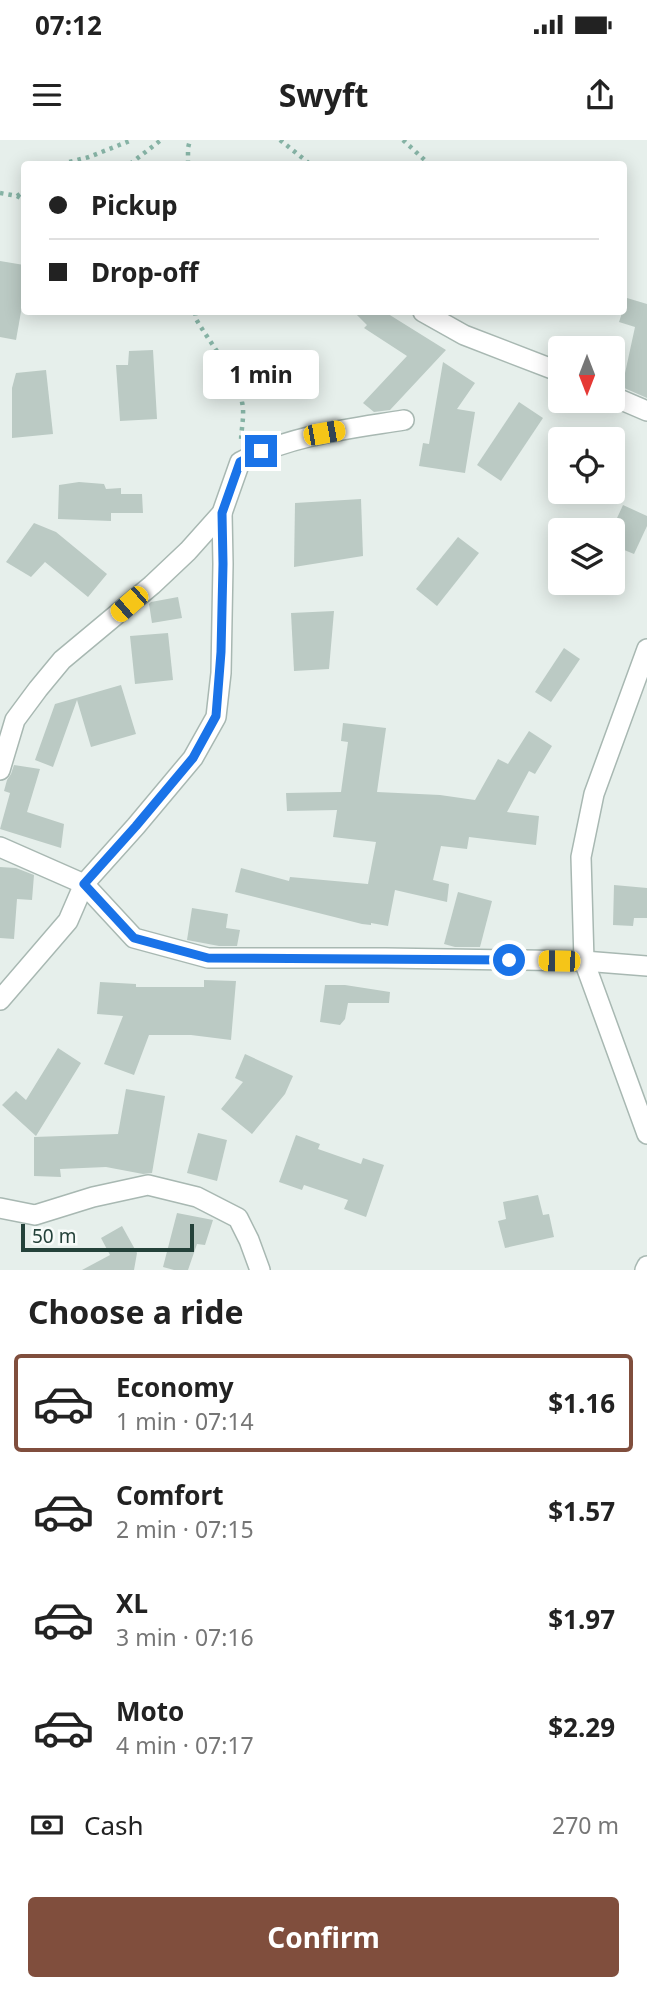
<!DOCTYPE html>
<html lang="en">
<head>
<meta charset="utf-8">
<style>
	:root { --surface:#fff; --page:#f6f6f6; --text:#222; --muted:#767676; --line:#e0e0e0; --accent:#804e3d }
	body { margin:0; font-family:"Noto Sans",sans-serif; background:var(--page); color:var(--text); height:100vh; display:flex; flex-direction:column; font-size:26px; white-space:nowrap }
	* { box-sizing:border-box; margin:0 }
	p { font-size:23px; color:var(--muted) }
	.icon { flex:none; width:38px; height:38px; fill:none; stroke:currentColor; stroke-width:2; stroke-linecap:round; stroke-linejoin:round }
	.map { position:relative; height:1130px; overflow:hidden }
	.side { display:flex; flex-direction:column; background:var(--surface); flex:1 }
	.side>* { flex:none }
	.guide { position:absolute; left:21px; top:21px; width:606px; height:154px; border-radius:7px; box-shadow:0 4px 18px #0003; display:grid; align-content:center; height:154px; padding:0 28px; background:var(--surface) }
	.needle { width:46px; rotate:180deg }
	.fabs { position:absolute; left:548px; top:196px; display:grid; gap:14px }
	.fabs a { display:grid; place-items:center; width:77px; height:77px; border-radius:7px; background:var(--surface); box-shadow:0 4px 18px #0003; font-size:35px }
	.scale { position:absolute; left:21px; bottom:18px; width:173px; box-sizing:border-box; padding-left:7px; border:4px solid #24423a; border-top:0; font-size:19px; line-height:24px; white-space:nowrap; color:#24423a; -webkit-text-stroke:5px #f7fbf9; paint-order:stroke }
	.end { position:absolute; width:32px; height:32px; margin:-16px; border:9px solid #1a73e8; background:#fff; box-shadow:0 0 0 4px #fff }
	.from { border-radius:50% }
	.bubble { position:absolute; height:49px; border-radius:7px; background:var(--surface); box-shadow:0 4px 18px #0003; font-size:23px; font-weight:700; line-height:49px; text-align:center }
	.car { position:absolute; width:21px; height:42px; margin:-21px -10px; border-radius:9px; box-shadow:0 0 5px 2px #0007; background:linear-gradient(#f5c518 24%,#345 0 40%,#f5c518 0 76%,#345 0 86%,#f5c518 0) }
	.guide b { display:flex; align-items:center; gap:24px; height:66px; font-size:26px }
	.guide b+b { border-top:2px solid var(--line) }
	.guide i { width:18px; height:18px; background:var(--text) }
	ul { padding:0; list-style:none }
	li { display:flex; align-items:center; gap:21px; height:98px; margin:0 14px 10px; padding:0 14px; border:4px solid transparent; border-radius:7px }
	li div { flex:1 }
	li b { display:block; font-size:26px }
	li em { font-style:normal; font-weight:700 }
	li.current { border-color:var(--accent) }
	li>.icon { width:63px; height:63px; stroke-width:1.5 }
	h2 { padding:0 28px; font-size:32px; line-height:84px }
	.pay { display:flex; align-items:center; gap:18px; height:77px; padding:0 28px; font-size:26px }
	.pay p { margin-inline-start:auto }
	.action { display:flex; gap:14px; margin-top:auto; padding:14px 28px }
	.action a { flex:1; height:80px; border-radius:7px; background:var(--accent); color:#fff; font-size:28px; font-weight:700; line-height:80px; text-align:center }
	.status { display:flex; justify-content:space-between; align-items:center; height:49px; padding:0 35px; background:var(--surface); direction:ltr }
	.status svg { height:19px; fill:currentColor }
	header { display:flex; justify-content:space-between; align-items:center; height:91px; padding:0 28px; background:var(--surface); font-size:32px; font-weight:700 }
	.map>svg:first-child { display:block }
</style>
</head>
<body>
<div class="status"><b>07:12</b><svg viewBox="0 0 49 12"><path d="M0 12V9h3v3zM5 12V6h3v6zM10 12V3h3v9zM15 12V0h3v12zM26 1h20v11H26zM47 4h2v5h-2z"/></svg></div>
<header><svg class="icon" aria-label="menu" viewBox="0 0 24 24"><path d="M4 6h16M4 12h16M4 18h16"/></svg>Swyft<svg class="icon" aria-label="share" viewBox="0 0 24 24"><path d="M12 15V3M7 8l5-5 5 5M5 13v7h14v-7"/></svg></header>
<div class="map">
<svg width="647" height="1130" viewBox="0 0 647 1130">
	<rect width="100%" height="100%" fill="#e6efeb"/>
	<!-- building -->
	<g fill="#bbcac4">
		<path d="M 0,121 L 24,125 L 24,155 L 16,200 L 0,197 Z"/>
		<path d="M 627,158 L 647,164 L 647,258 L 622,247 L 635,187 L 619,182 Z"/>
		<path d="M 354,172 L 385,172 L 446,210 L 390,270 L 374,272 L 363,263 L 407,216 L 364,188 L 367,185 Z"/>
		<path d="M 153,210 L 157,279 L 120,281 L 116,225 L 128,225 L 129,211 Z"/>
		<path d="M 443,222 L 475,243 L 457,269 L 475,272 L 465,333 L 419,326 L 423,303 L 429,304 Z"/>
		<path d="M 46,230 L 53,294 L 12,298 L 12,248 L 16,233 Z"/>
		<path d="M 519,262 L 543,278 L 501,341 L 477,325 Z"/>
		<path d="M 79,342 L 104,344 L 106,349 L 121,348 L 121,354 L 142,354 L 143,373 L 111,373 L 111,381 L 58,379 L 59,345 Z"/>
		<path d="M 361,359 L 363,416 L 294,427 L 295,363 Z"/>
		<path d="M 623,365 L 647,376 L 647,386 L 634,414 L 612,405 L 612,389 Z"/>
		<path d="M 34,383 L 56,392 L 107,434 L 88,457 L 45,422 L 31,437 L 6,422 Z"/>
		<path d="M 458,397 L 479,413 L 437,466 L 416,449 Z"/>
		<path d="M 178,457 L 182,478 L 152,483 L 149,464 L 151,462 Z"/>
		<path d="M 334,471 L 329,529 L 294,531 L 291,473 Z"/>
		<path d="M 168,493 L 173,540 L 135,544 L 130,496 Z"/>
		<path d="M 564,508 L 580,519 L 551,562 L 535,552 Z"/>
		<path d="M 121,545 L 136,594 L 91,607 L 77,560 L 53,627 L 35,620 L 55,564 Z"/>
		<path d="M 343,583 L 386,588 L 377,652 L 440,655 L 475,660 L 498,619 L 508,624 L 529,591 L 552,606 L 535,634 L 529,631 L 507,672 L 539,676 L 536,705 L 469,697 L 467,709 L 441,706 L 433,740 L 449,744 L 447,762 L 395,750 L 388,786 L 371,783 L 371,785 L 362,784 L 235,752 L 241,728 L 289,741 L 290,737 L 368,744 L 376,702 L 333,697 L 337,670 L 287,671 L 286,653 L 341,652 L 348,602 L 341,601 Z"/>
		<path d="M 14,625 L 40,629 L 27,672 L 64,684 L 61,708 L 0,689 L 10,653 L 4,651 L 7,640 L 11,634 Z"/>
		<path d="M 0,727 L 16,728 L 34,735 L 32,760 L 17,759 L 14,799 L 0,798 Z"/>
		<path d="M 614,745 L 647,748 L 647,778 L 634,778 L 633,786 L 613,785 Z"/>
		<path d="M 458,752 L 492,761 L 480,807 L 455,807 L 444,804 Z"/>
		<path d="M 192,768 L 228,774 L 226,788 L 240,790 L 237,806 L 219,806 L 187,800 Z"/>
		<path d="M 204,840 L 236,841 L 231,900 L 191,895 L 149,895 L 134,935 L 104,924 L 123,876 L 97,874 L 100,842 L 136,844 L 136,847 L 204,847 Z"/>
		<path d="M 325,845 L 345,845 L 390,852 L 389,863 L 348,863 L 345,879 L 340,885 L 320,882 Z"/>
		<path d="M 58,908 L 81,923 L 36,996 L 2,965 L 16,951 L 26,960 Z"/>
		<path d="M 245,914 L 293,936 L 285,954 L 252,994 L 221,969 L 243,942 L 235,938 Z"/>
		<path d="M 126,949 L 165,956 L 152,1033 L 143,1034 L 106,1027 L 60,1029 L 61,1037 L 34,1036 L 34,997 L 118,994 Z"/>
		<path d="M 198,993 L 227,1000 L 217,1041 L 187,1033 Z"/>
		<path d="M 296,995 L 320,1004 L 318,1009 L 361,1024 L 363,1018 L 384,1025 L 366,1077 L 344,1069 L 348,1060 L 304,1045 L 302,1050 L 279,1042 Z"/>
		<path d="M 538,1055 L 543,1075 L 549,1074 L 554,1097 L 505,1108 L 498,1081 L 506,1079 L 503,1062 Z"/>
		<path d="M 177,1073 L 213,1080 L 205,1105 L 197,1104 L 188,1130 L 174,1130 L 163,1127 Z"/>
		<path d="M 122,1086 L 137,1113 L 134,1130 L 82,1130 L 110,1115 L 101,1098 Z"/>
	</g>
	<g fill="none" stroke-linecap="round" stroke-linejoin="round">
		<defs>
			<g id="street">
				<path d="M 423,172 L 464,195 L 560,232"/>
				<path d="M 612,256 L 647,271"/>
				<path d="M 647,509 L 594,654 L 581,717 L 584,821 L 647,994"/>
				<path d="M 0,630 L 15,580 L 38,549 L 62,520 L 152,445 L 188,411 L 222,373 L 240,322 C 290,295 349,289 404,280"/>
				<path d="M 0,707 L 84,744 L 134,798 L 208,818 L 386,818 L 584,821 L 647,826"/>
				<path d="M 0,860 L 68,781 L 84,744 L 136,686 L 193,618 L 216,577 L 221,533 L 223,424 L 222,373"/>
				<path d="M 0,1068 L 35,1075 L 93,1057 L 148,1045 L 197,1057 L 238,1078 L 249,1100 L 260,1130"/>
				<path d="M 645,1130 L 647,1126"/>
			</g>
		</defs>
		<!-- street casing -->
		<use href="#street" stroke="#a8b8b2" stroke-width="22"/>
		<!-- path -->
		<g stroke="#86b3a5" stroke-width="4.5" stroke-dasharray="3.5 5" stroke-linecap="butt">
			<path d="M 280,0 L 310,24"/>
			<path d="M 403,0 L 429,24"/>
			<path d="M 61,24 L 89,17 L 132,0"/>
			<path d="M 130,24 L 161,0"/>
			<path d="M 188,24 L 188,8 L 190,0"/>
			<path d="M 0,53 L 17,56 L 24,60"/>
			<path d="M 17,56 L 24,51"/>
			<path d="M 195,172 L 196,179 C 210,203 237,236 242,262 C 245,275 241,289 241,302"/>
		</g>
		<!-- street -->
		<use href="#street" stroke="#fff" stroke-width="19"/>
	</g>
	<g fill="none" stroke-linecap="round" stroke-linejoin="round">
		<!-- route -->
		<path stroke="#1a73e8" stroke-width="9" d="M 261,311 L 240,322 L 222,373 L 223,424 L 221,512 L 216,576 L 193,618 L 136,686 L 84,744 L 134,798 L 208,818 L 509,820"/>
	</g>
</svg>
<div class="fabs">
<a><svg class="needle" viewBox="-14 -14 28 28"><path d="M0-13l5 13h-10z" fill="#e53935"/><path d="M0 13l5-13h-10z" fill="#767676"/></svg></a>
<a><svg class="icon" aria-label="locate" viewBox="0 0 24 24"><circle cx="12" cy="12" r="6"/><path d="M12 2v4M12 18v4M2 12h4M18 12h4"/></svg></a>
<a><svg class="icon" aria-label="layers" viewBox="0 0 24 24"><path d="M12 4l9 5-9 5-9-5zM3 14l9 5 9-5"/></svg></a>
</div>
<div class="scale">50 m</div>
<i class="end from" style="left:509px;top:820px"></i>
<i class="end" style="left:261px;top:311px"></i>
<div class="bubble" style="left:203px;top:210px;width:116px">1 min</div>
<i class="car" style="left:324px;top:293px;rotate:80deg"></i>
<i class="car" style="left:129px;top:464px;rotate:229deg"></i>
<i class="car" style="left:559px;top:821px;rotate:271deg"></i>
<div class="guide">
<b><i class="from"></i>Pickup</b>
<b><i></i>Drop-off</b>
</div>
</div>
<section class="side">
<h2>Choose a ride</h2>
<ul>
<li class="current"><svg class="icon" aria-label="car" viewBox="0 0 24 24"><path d="M5 17H2v-5l4-1 3-4h7l3 4 3 1v5h-3M9 17h6M6 11h13"/><circle cx="7" cy="17" r="2"/><circle cx="17" cy="17" r="2"/></svg><div><b>Economy</b><p>1 min · 07:14</p></div><em>$1.16</em></li>
<li><svg class="icon" aria-label="car" viewBox="0 0 24 24"><path d="M5 17H2v-5l4-1 3-4h7l3 4 3 1v5h-3M9 17h6M6 11h13"/><circle cx="7" cy="17" r="2"/><circle cx="17" cy="17" r="2"/></svg><div><b>Comfort</b><p>2 min · 07:15</p></div><em>$1.57</em></li>
<li><svg class="icon" aria-label="car" viewBox="0 0 24 24"><path d="M5 17H2v-5l4-1 3-4h7l3 4 3 1v5h-3M9 17h6M6 11h13"/><circle cx="7" cy="17" r="2"/><circle cx="17" cy="17" r="2"/></svg><div><b>XL</b><p>3 min · 07:16</p></div><em>$1.97</em></li>
<li><svg class="icon" aria-label="car" viewBox="0 0 24 24"><path d="M5 17H2v-5l4-1 3-4h7l3 4 3 1v5h-3M9 17h6M6 11h13"/><circle cx="7" cy="17" r="2"/><circle cx="17" cy="17" r="2"/></svg><div><b>Moto</b><p>4 min · 07:17</p></div><em>$2.29</em></li>
</ul>
<div class="pay"><svg class="icon" aria-label="cash" viewBox="0 0 24 24"><path d="M3 7h18v10H3z"/><circle cx="12" cy="12" r="2"/></svg>Cash<p>270 m</p></div>
<div class="action"><a>Confirm</a></div>
</section>
</body>
</html>
